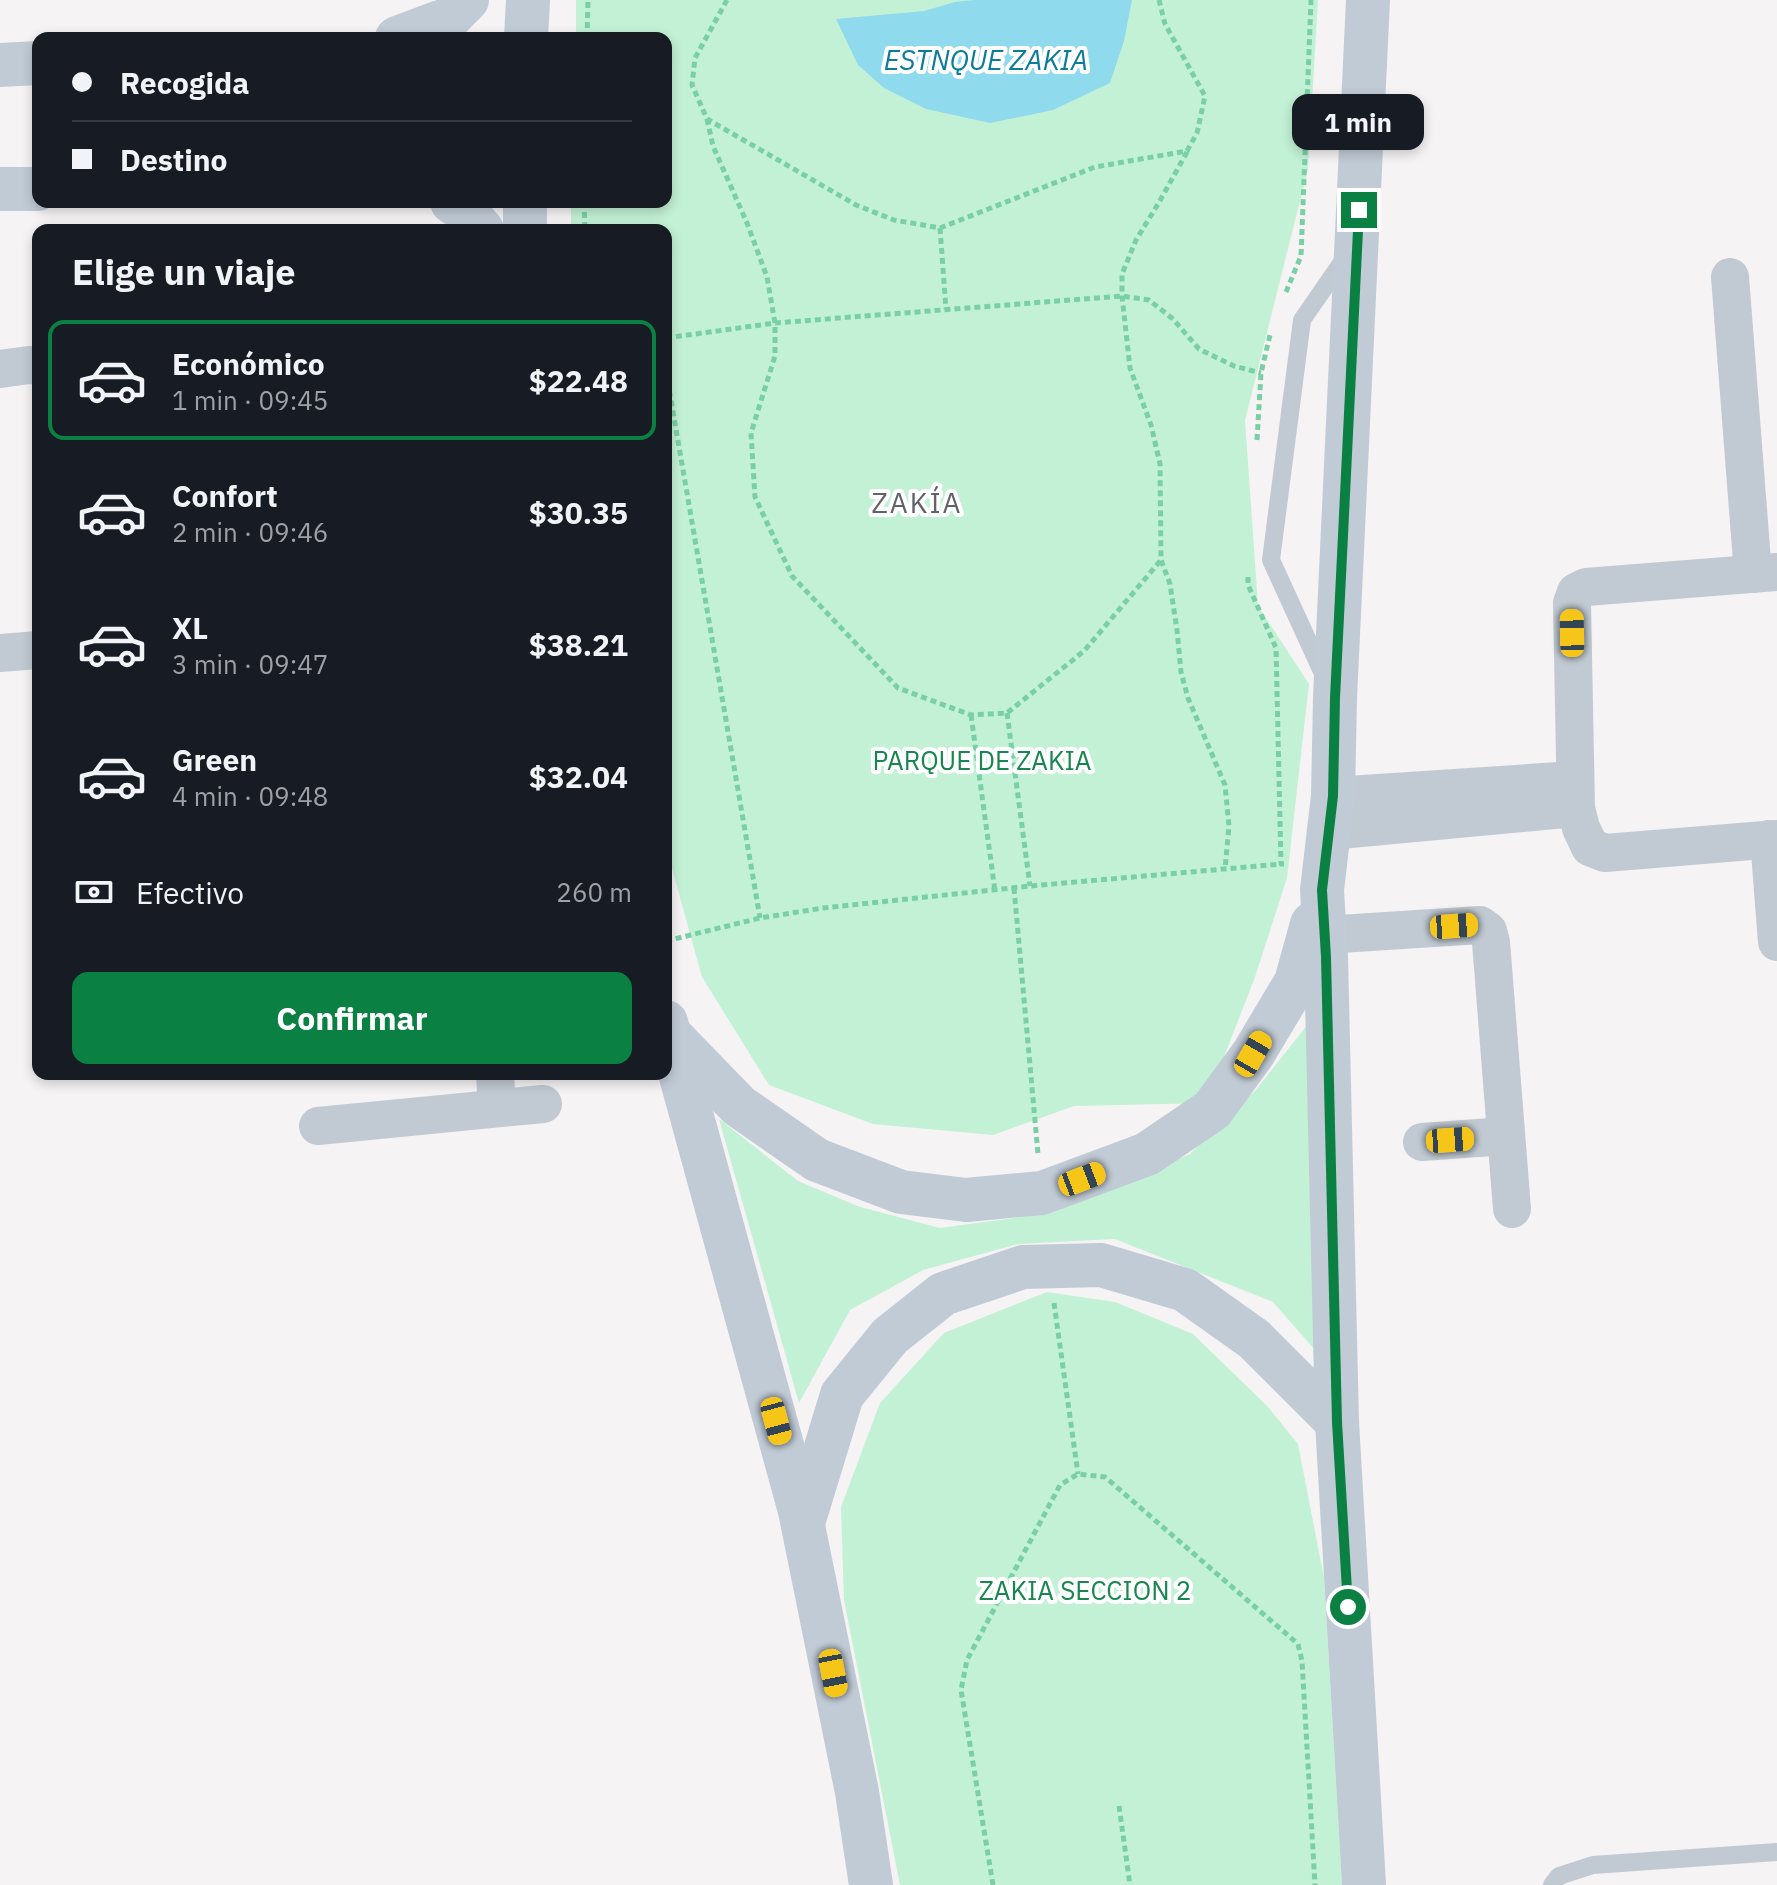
<!DOCTYPE html>
<html lang="es">
<head>
<meta charset="utf-8">
<style>
	:root { --surface:#171b24; --page:#242831; --text:#f1f3f6; --muted:#9ea1a6; --line:#363941; --accent:#0b8043 }
	body { margin:0; font-family:"IBM Plex Sans",sans-serif; background:var(--page); color:var(--text); height:100vh; display:flex; flex-direction:column; font-size:30px; white-space:nowrap }
	* { box-sizing:border-box; margin:0 }
	p { font-size:26px; color:var(--muted) }
	.icon { flex:none; width:44px; height:44px; fill:none; stroke:currentColor; stroke-width:2; stroke-linecap:round; stroke-linejoin:round }
	.map { position:relative; flex:1; overflow:hidden }
	.side { position:absolute; left:32px; top:224px; width:640px; height:856px; display:flex; flex-direction:column; background:var(--surface); border-radius:16px; box-shadow:0 4px 12px #0003 }
	.side>* { flex:none }
	.guide { position:absolute; left:32px; top:32px; width:640px; height:176px; border-radius:16px; box-shadow:0 4px 12px #0003; display:grid; align-content:center; height:176px; padding:0 40px; background:var(--surface) }
	.end { position:absolute; width:36px; height:36px; margin:-18px; border:10px solid #0b8043; background:#fff; box-shadow:0 0 0 4px #fff }
	.from { border-radius:50% }
	.bubble { position:absolute; height:56px; border-radius:16px; background:var(--surface); box-shadow:0 4px 12px #0003; font-size:26px; font-weight:700; line-height:56px; text-align:center }
	.car { position:absolute; width:24px; height:48px; margin:-24px -12px; border-radius:10px; box-shadow:0 0 6px 2px #0007; background:linear-gradient(#f5c518 24%,#345 0 40%,#f5c518 0 76%,#345 0 86%,#f5c518 0) }
	.guide b { display:flex; align-items:center; gap:28px; height:76px; font-size:30px }
	.guide b+b { border-top:2px solid var(--line) }
	.guide i { width:20px; height:20px; background:var(--text) }
	ul { padding:0; list-style:none }
	li { display:flex; align-items:center; gap:24px; height:120px; margin:0 16px 12px; padding:0 24px; border:4px solid transparent; border-radius:16px }
	li div { flex:1 }
	li b { display:block; font-size:30px }
	li em { font-style:normal; font-weight:700 }
	li.on { border-color:var(--accent) }
	li>.icon { width:72px; height:72px; stroke-width:1.5 }
	h2 { padding:0 40px; font-size:36px; line-height:96px }
	.pay { display:flex; align-items:center; gap:20px; height:88px; padding:0 40px; font-size:30px }
	.pay p { margin-inline-start:auto }
	.button { display:flex; gap:16px; margin-top:auto; padding:16px 40px }
	.button a { flex:1; height:92px; border-radius:16px; background:var(--accent); color:#fff; font-size:32px; font-weight:700; line-height:92px; text-align:center }
	.map>svg:first-child { display:block }
</style>
</head>
<body>
<div class="map">
<svg width="1777" height="1885" viewBox="0 0 1777 1885">
	<rect width="100%" height="100%" fill="#f5f3f3"/>
	<!-- green -->
	<g fill="#c3f1d5">
		<path d="M 576,0 L 1318,0 L 1308,169 L 1245,420 L 1258,606 L 1309,684 L 1287,878 L 1255,977 L 1206,1103 L 1074,1106 L 993,1135 L 873,1124 L 769,1085 L 702,977 L 666,847 L 666,230 L 571,230 L 571,202 L 666,202 L 666,38 L 576,38 Z"/>
		<path d="M 1308,1024 L 1316,1351 L 1273,1302 L 1115,1239 L 1018,1244 L 923,1270 L 850,1310 L 799,1403 L 719,1119 L 798,1181 L 860,1207 L 940,1228 L 1052,1213 L 1190,1154 L 1255,1091 Z"/>
		<path d="M 1047,1292 L 1115,1302 L 1193,1334 L 1268,1407 L 1298,1444 L 1324,1578 L 1342,1885 L 900,1885 L 844,1600 L 841,1507 L 880,1403 L 944,1333 Z"/>
	</g>
	<!-- water -->
	<path fill="#90daee" d="M 974,0 L 1132,0 L 1124,41 L 1110,83 L 1053,110 L 990,123 L 926,109 L 884,88 L 858,65 L 836,19 L 924,11 L 955,2 Z"/>
	<g fill="none" stroke-linecap="round" stroke-linejoin="round">
		<!-- path -->
		<g stroke="#7ad0a6" stroke-width="5" stroke-dasharray="6 4" stroke-linecap="butt">
			<path d="M 727,0 L 695,58 L 692,85 L 707,119 L 856,205 L 894,220 L 940,228 L 1095,167 L 1187,151 L 1197,133 L 1205,96 L 1165,24 L 1159,0"/>
			<path d="M 587,38 L 588,0"/>
			<path d="M 707,119 L 713,146 L 747,223 L 767,277 L 775,323 L 775,356 L 751,433 L 755,497 L 792,576 L 898,688 L 971,715 L 1007,713 L 1084,651 L 1161,560"/>
			<path d="M 1187,152 L 1158,204 L 1136,240 L 1122,274 L 1122,296 L 1130,368 L 1151,425 L 1160,464 L 1161,560 L 1170,584 L 1177,630 L 1181,672 L 1188,698 L 1225,785 L 1229,826 L 1225,869"/>
			<path d="M 584,202 L 585,230"/>
			<path d="M 940,228 L 946,309"/>
			<path d="M 1286,292 L 1301,256 L 1311,0"/>
			<path d="M 666,338 L 775,323 L 1122,296 L 1149,300 L 1173,319 L 1199,349 L 1234,366 L 1261,373"/>
			<path d="M 666,371 L 760,918"/>
			<path d="M 1257,440 L 1261,373 L 1270,335"/>
			<path d="M 1248,577 L 1248,585 L 1276,648 L 1281,864 L 1287,864"/>
			<path d="M 1007,713 L 1030,886"/>
			<path d="M 971,715 L 995,891"/>
			<path d="M 1014,888 L 1038,1154"/>
			<path d="M 666,941 L 760,918 L 823,908 L 1030,886 L 1281,864"/>
			<path d="M 1054,1303 L 1078,1474"/>
			<path d="M 1119,1806 L 1130,1885"/>
			<path d="M 993,1885 L 961,1690 L 967,1660 L 1060,1485 L 1078,1474 L 1105,1477 L 1298,1644 L 1302,1661 L 1315,1885"/>
		</g>
		<!-- lane -->
		<g stroke="#c1cad2" stroke-width="18">
			<path d="M 1325,678 L 1271,560 L 1302,320 L 1347,255"/>
			<path d="M 1552,1885 L 1559,1876 L 1593,1865 L 1777,1852"/>
		</g>
		<!-- street -->
		<g stroke="#c1cad2" stroke-width="38">
			<path d="M 1730,277 L 1753,574"/>
			<path d="M 0,369 L 29,365 L 38,366"/>
			<path d="M 1777,572 L 1586,587 L 1576,592 L 1572,603 L 1576,808 L 1581,828 L 1590,847 L 1605,853 L 1777,839"/>
			<path d="M 0,653 L 38,650"/>
			<path d="M 1333,796 L 1574,780"/>
			<path d="M 1329,831 L 1576,808"/>
			<path d="M 1769,839 L 1777,942"/>
			<path d="M 1324,935 L 1480,925 L 1488,931 L 1491,942 L 1512,1209"/>
			<path d="M 495,1074 L 497,1108"/>
			<path d="M 318,1126 L 543,1104"/>
			<path d="M 1422,1142 L 1506,1136"/>
		</g>
		<!-- secondary -->
		<g stroke="#c1cbd6" stroke-width="44">
			<path d="M 397,38 L 448,19 L 467,0"/>
			<path d="M 526,38 L 528,0"/>
			<path d="M 0,65 L 38,63"/>
			<path d="M 0,189 L 38,189"/>
			<path d="M 452,202 L 465,210 L 482,230"/>
			<path d="M 525,202 L 525,230"/>
			<path d="M 666,1022 L 800,1511 L 857,1792 L 871,1885"/>
			<path d="M 672,1037 L 739,1106 L 817,1160 L 901,1192 L 966,1200 L 1042,1193 L 1147,1154 L 1212,1110 L 1253,1054 L 1296,982 L 1312,924"/>
			<path d="M 803,1523 L 842,1395 L 890,1336 L 943,1294 L 1023,1267 L 1101,1265 L 1185,1290 L 1254,1339 L 1337,1422"/>
			<path d="M 1364,1885 L 1337,1422 L 1326,957 L 1322,890 L 1333,796 L 1335,698 L 1368,0"/>
		</g>
	</g>
	<g fill="none" stroke-linecap="round" stroke-linejoin="round">
		<!-- route -->
		<path stroke="#0b8043" stroke-width="10" d="M 1348,1607 L 1337,1422 L 1326,957 L 1322,890 L 1333,796 L 1335,698 L 1359,210"/>
	</g>
	<g text-anchor="middle" stroke-width="8" stroke-linejoin="round" paint-order="stroke">
		<!-- park labels -->
		<g font-size="26" fill="#17864f" stroke="#fff">
			<text x="982" y="770">PARQUE DE ZAKIA</text>
			<text x="1085" y="1600">ZAKIA SECCION 2</text>
		</g>
		<!-- water labels -->
		<g font-size="28" font-style="italic" fill="#0c7c9b" stroke="#fff">
			<text x="986" y="70">ESTNQUE ZAKIA</text>
		</g>
		<!-- neighbourhood labels -->
		<g font-size="28" letter-spacing="2" fill="#5f6368" stroke="#fff">
			<text x="917" y="513">ZAKÍA</text>
		</g>
	</g>
</svg>
<i class="end from" style="left:1348px;top:1607px"></i>
<i class="end" style="left:1359px;top:210px"></i>
<div class="bubble" style="left:1292px;top:94px;width:132px">1 min</div>
<i class="car" style="left:1572px;top:633px;rotate:359deg"></i>
<i class="car" style="left:1454px;top:926px;rotate:86deg"></i>
<i class="car" style="left:1253px;top:1054px;rotate:30deg"></i>
<i class="car" style="left:1450px;top:1140px;rotate:86deg"></i>
<i class="car" style="left:1082px;top:1179px;rotate:69deg"></i>
<i class="car" style="left:776px;top:1421px;rotate:165deg"></i>
<i class="car" style="left:833px;top:1673px;rotate:169deg"></i>
<div class="guide">
<b><i class="from"></i>Recogida</b>
<b><i></i>Destino</b>
</div>
<section class="side">
<h2>Elige un viaje</h2>
<ul>
<li class="on"><svg class="icon" aria-label="car" viewBox="0 0 24 24"><path d="M5 17H2v-5l4-1 3-4h7l3 4 3 1v5h-3M9 17h6M6 11h13"/><circle cx="7" cy="17" r="2"/><circle cx="17" cy="17" r="2"/></svg><div><b>Económico</b><p>1 min · 09:45</p></div><em>$22.48</em></li>
<li><svg class="icon" aria-label="car" viewBox="0 0 24 24"><path d="M5 17H2v-5l4-1 3-4h7l3 4 3 1v5h-3M9 17h6M6 11h13"/><circle cx="7" cy="17" r="2"/><circle cx="17" cy="17" r="2"/></svg><div><b>Confort</b><p>2 min · 09:46</p></div><em>$30.35</em></li>
<li><svg class="icon" aria-label="car" viewBox="0 0 24 24"><path d="M5 17H2v-5l4-1 3-4h7l3 4 3 1v5h-3M9 17h6M6 11h13"/><circle cx="7" cy="17" r="2"/><circle cx="17" cy="17" r="2"/></svg><div><b>XL</b><p>3 min · 09:47</p></div><em>$38.21</em></li>
<li><svg class="icon" aria-label="car" viewBox="0 0 24 24"><path d="M5 17H2v-5l4-1 3-4h7l3 4 3 1v5h-3M9 17h6M6 11h13"/><circle cx="7" cy="17" r="2"/><circle cx="17" cy="17" r="2"/></svg><div><b>Green</b><p>4 min · 09:48</p></div><em>$32.04</em></li>
</ul>
<div class="pay"><svg class="icon" aria-label="cash" viewBox="0 0 24 24"><path d="M3 7h18v10H3z"/><circle cx="12" cy="12" r="2"/></svg>Efectivo<p>260 m</p></div>
<div class="button"><a>Confirmar</a></div>
</section>
</div>
</body>
</html>
